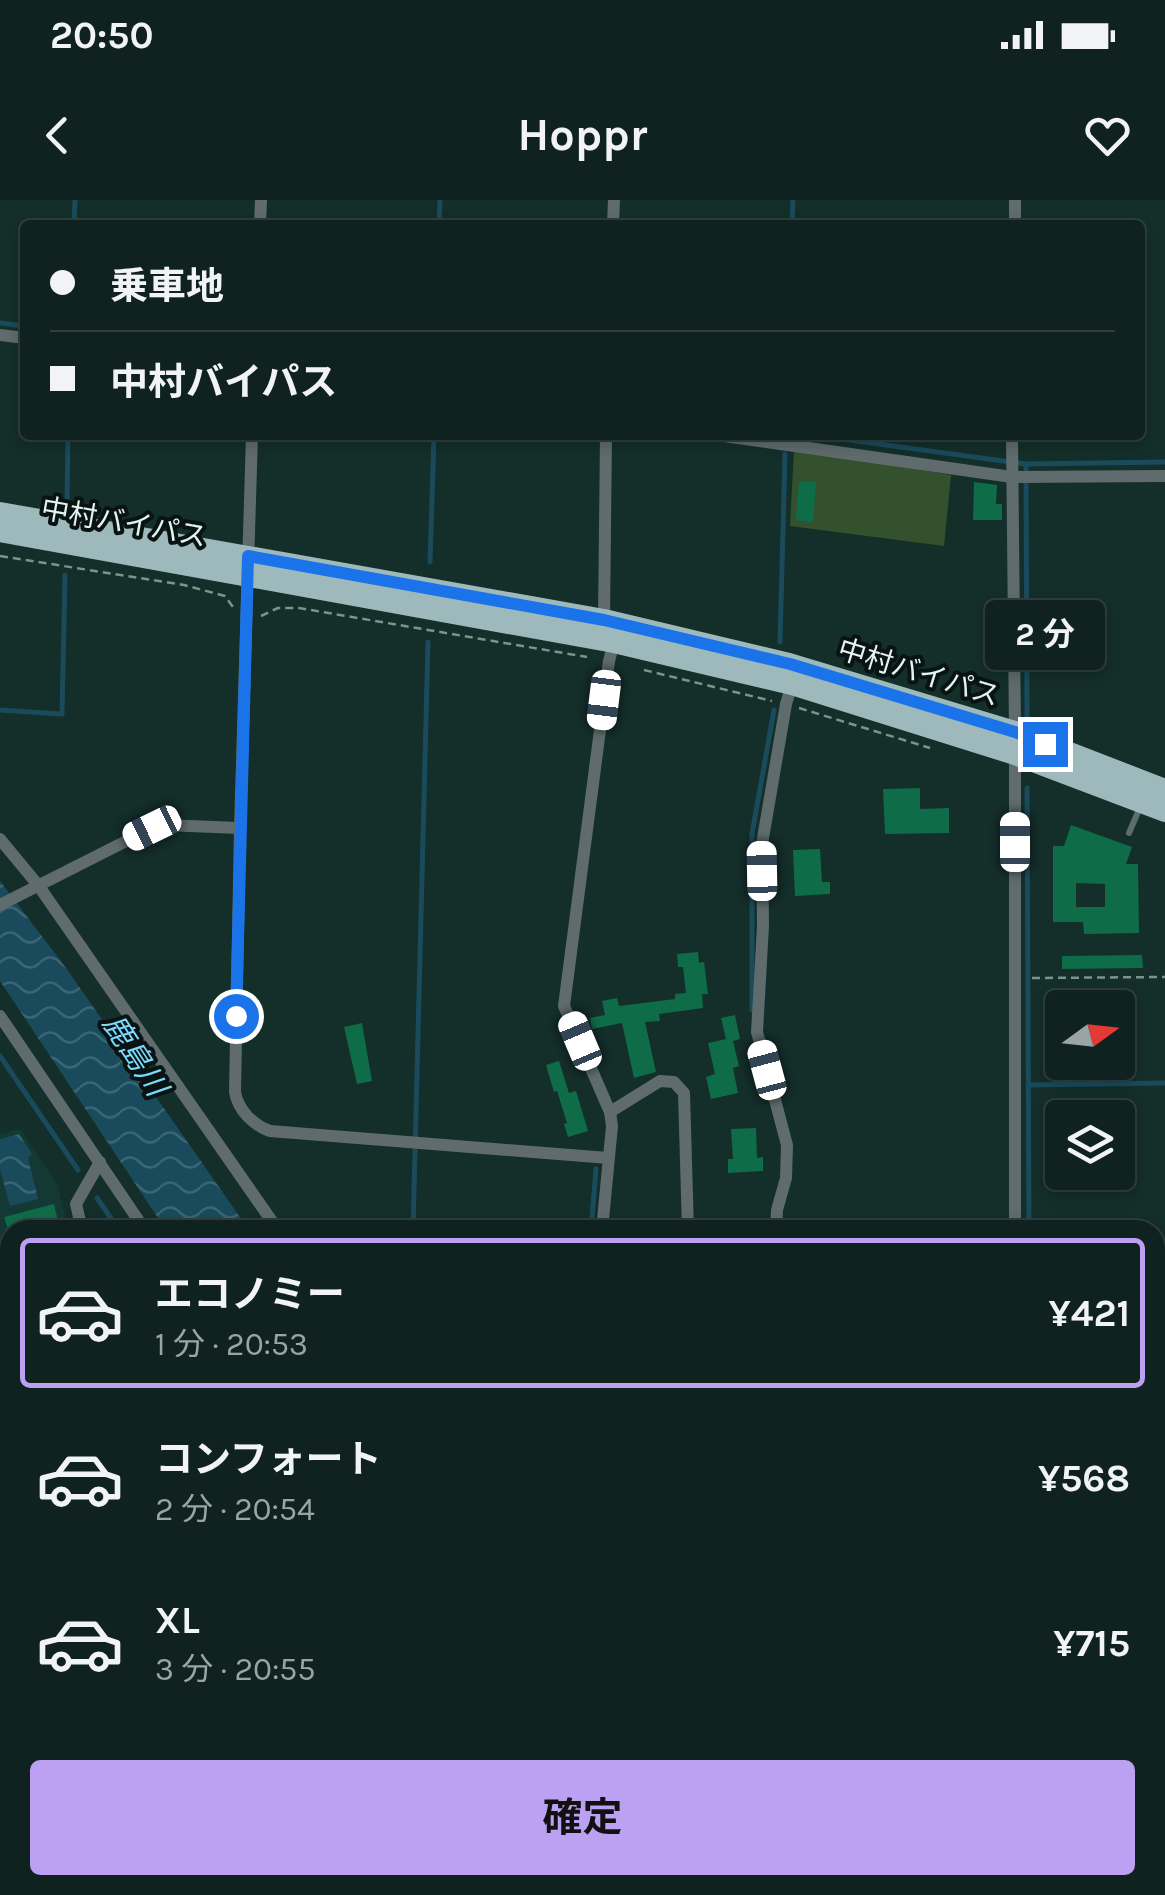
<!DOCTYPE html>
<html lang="ja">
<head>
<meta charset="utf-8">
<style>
	:root { --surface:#0f2220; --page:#182a29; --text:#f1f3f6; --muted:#9ba4a5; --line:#2f3f3e; --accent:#bca0f2 }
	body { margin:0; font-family:Karla,"Noto Sans JP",sans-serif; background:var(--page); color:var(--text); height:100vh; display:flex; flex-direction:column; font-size:38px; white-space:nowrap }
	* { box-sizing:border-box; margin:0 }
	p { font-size:32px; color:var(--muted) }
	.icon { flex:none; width:55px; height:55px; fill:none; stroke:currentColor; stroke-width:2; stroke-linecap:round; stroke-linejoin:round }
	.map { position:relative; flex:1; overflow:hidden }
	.details { position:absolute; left:0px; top:1020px; width:1165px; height:675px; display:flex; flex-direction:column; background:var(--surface); border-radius:30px 30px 0 0; box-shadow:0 5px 15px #0003,0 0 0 2px var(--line) }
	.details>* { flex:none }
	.top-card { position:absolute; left:20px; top:20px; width:1125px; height:220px; border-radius:10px; box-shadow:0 5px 15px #0003,0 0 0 2px var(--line); display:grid; align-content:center; height:220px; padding:0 30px; background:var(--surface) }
	.needle { width:65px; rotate:75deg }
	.controls { position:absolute; left:1045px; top:790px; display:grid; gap:20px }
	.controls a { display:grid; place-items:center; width:90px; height:90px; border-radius:10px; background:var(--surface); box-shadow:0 5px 15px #0003,0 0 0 2px var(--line); font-size:50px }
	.end { position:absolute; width:45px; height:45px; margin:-22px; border:12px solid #1a73e8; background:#fff; box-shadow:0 0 0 5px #fff }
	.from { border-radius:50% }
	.bubble { position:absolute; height:70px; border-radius:10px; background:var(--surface); box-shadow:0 5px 15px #0003,0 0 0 2px var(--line); font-size:32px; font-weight:700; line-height:70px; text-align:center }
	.car { position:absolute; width:30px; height:60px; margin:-30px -15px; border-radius:12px; box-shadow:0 0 8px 2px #0007; background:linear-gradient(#fff 24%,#345 0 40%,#fff 0 76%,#345 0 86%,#fff 0) }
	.top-card b { display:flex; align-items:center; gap:35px; height:95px; font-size:38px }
	.top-card b+b { border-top:2px solid var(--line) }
	.top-card i { width:25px; height:25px; background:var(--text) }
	ul { padding:18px 0 0; list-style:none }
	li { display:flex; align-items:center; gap:30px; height:150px; margin:0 20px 15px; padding:0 10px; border:5px solid transparent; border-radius:10px }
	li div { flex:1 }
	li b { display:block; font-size:38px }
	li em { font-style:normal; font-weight:700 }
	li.on { border-color:var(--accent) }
	li>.icon { width:90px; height:90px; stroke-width:1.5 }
	.primary-button { display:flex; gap:20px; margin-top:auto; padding:20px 30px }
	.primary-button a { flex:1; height:115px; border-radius:10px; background:var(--accent); color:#111; font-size:40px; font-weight:700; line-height:115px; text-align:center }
	.status { display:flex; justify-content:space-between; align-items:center; height:70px; padding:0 50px; background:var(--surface); direction:ltr }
	.status svg { height:28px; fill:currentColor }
	header { display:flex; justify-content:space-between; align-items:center; height:130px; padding:0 30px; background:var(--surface); font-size:45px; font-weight:700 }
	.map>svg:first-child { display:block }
</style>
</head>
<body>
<div class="status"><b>20:50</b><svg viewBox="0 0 49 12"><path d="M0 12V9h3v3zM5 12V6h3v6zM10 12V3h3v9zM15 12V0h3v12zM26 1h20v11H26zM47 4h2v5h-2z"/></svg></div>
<header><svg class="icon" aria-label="back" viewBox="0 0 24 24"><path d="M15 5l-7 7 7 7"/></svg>Hoppr<svg class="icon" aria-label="heart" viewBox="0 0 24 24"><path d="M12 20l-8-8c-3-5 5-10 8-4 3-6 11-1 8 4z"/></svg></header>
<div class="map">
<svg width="1165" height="1695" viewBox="0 0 1165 1695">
	<defs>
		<pattern id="water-waves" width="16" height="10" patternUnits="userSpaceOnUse" patternTransform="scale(2.5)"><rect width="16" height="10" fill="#194b5d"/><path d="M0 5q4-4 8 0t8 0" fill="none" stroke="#3a6575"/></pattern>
	</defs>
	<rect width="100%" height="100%" fill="#142e2a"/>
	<!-- built -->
	<g fill="#143934">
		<path d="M 20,929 L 57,984 L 69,1030 L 10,1030 L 10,1071 L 6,1068 L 0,1045 L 0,934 Z"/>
		<path d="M 0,1371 L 10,1371 L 10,1554 L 0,1555 Z"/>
		<path d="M 10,1572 L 10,1685 L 342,1685 L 344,1695 L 0,1695 L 0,1573 Z"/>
		<path d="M 1155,1655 L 1165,1656 L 1165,1695 L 535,1695 L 534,1689 L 534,1685 L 1155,1685 Z"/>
	</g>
	<!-- green -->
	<path fill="#34512d" d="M 794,250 L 951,275 L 944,346 L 790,326 Z"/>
	<!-- water -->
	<g fill="url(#water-waves)">
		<path d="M 0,681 L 66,768 L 249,1030 L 166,1030 L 0,781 Z"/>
		<path d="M 19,934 L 32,954 L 28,958 L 38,999 L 10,1006 L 0,969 L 0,939 Z"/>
	</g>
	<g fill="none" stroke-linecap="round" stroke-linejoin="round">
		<!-- stream -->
		<g stroke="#194b5d" stroke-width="5">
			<path d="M 74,25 L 75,0"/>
			<path d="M 439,25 L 440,0"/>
			<path d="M 792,25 L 793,0"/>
			<path d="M 0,123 L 25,126"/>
			<path d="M 813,235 L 1026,264 L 1165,262"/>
			<path d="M 1026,264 L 1027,518"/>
			<path d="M 67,305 L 68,235"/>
			<path d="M 430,362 L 434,235"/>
			<path d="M 780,442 L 785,254"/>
			<path d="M 0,510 L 62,514 L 65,375"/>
			<path d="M 1027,588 L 1029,1030"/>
			<path d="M 752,810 L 752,634 L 774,510"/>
			<path d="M 0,856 L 78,970"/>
			<path d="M 1028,885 L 1165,883"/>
			<path d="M 97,998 L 119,1030"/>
			<path d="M 413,1030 L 428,442"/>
			<path d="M 591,1030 L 596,969"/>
			<path d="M 1155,1184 L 1165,1184"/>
			<path d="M 0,1366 L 10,1366"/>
			<path d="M 1155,1567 L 1165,1566"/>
			<path d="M 407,1685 L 408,1695"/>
			<path d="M 656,1685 L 693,1695"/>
			<path d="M 62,1695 L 63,1685"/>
		</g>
	</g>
	<!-- building -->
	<g fill="#0f6c48" fill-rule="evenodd">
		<path d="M 799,281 L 816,282 L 813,322 L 796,320 Z"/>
		<path d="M 974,282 L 997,285 L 996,304 L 1002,304 L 1002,320 L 973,320 Z"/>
		<path d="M 920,588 L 920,609 L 949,608 L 949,633 L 885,634 L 883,589 Z"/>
		<path d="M 1071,625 L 1132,647 L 1126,664 L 1138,664 L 1139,733 L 1084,734 L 1083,722 L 1053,722 L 1053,646 L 1064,646 ZM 1076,683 L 1105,684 L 1105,707 L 1076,707 Z"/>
		<path d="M 820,649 L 822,682 L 830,682 L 830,694 L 795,696 L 793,650 Z"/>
		<path d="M 698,752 L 699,763 L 704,762 L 708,794 L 702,794 L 703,808 L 659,814 L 660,821 L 645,822 L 656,872 L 634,878 L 622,823 L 592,829 L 590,818 L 605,815 L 602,801 L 617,798 L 619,806 L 675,799 L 675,794 L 686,793 L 683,767 L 678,767 L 677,754 Z"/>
		<path d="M 1142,755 L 1143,768 L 1062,769 L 1062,756 Z"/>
		<path d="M 735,815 L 740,839 L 733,841 L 739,866 L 733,868 L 738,893 L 711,899 L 706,877 L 715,874 L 708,843 L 726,839 L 721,818 Z"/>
		<path d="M 362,823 L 372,881 L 357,884 L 344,827 Z"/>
		<path d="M 559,861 L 569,893 L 576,891 L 588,931 L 568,937 L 564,924 L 567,923 L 557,891 L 554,892 L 546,865 Z"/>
		<path d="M 756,928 L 757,958 L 763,957 L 763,971 L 728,973 L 728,959 L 733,959 L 731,929 Z"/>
		<path d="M 54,1004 L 60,1030 L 8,1030 L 4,1017 Z"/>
	</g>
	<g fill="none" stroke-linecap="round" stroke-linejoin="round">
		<!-- path -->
		<g stroke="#7d928e" stroke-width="2.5" stroke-dasharray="8 5" stroke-linecap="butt">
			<path d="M 0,356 L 184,385 L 225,396 L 233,407"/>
			<path d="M 261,416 L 278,408 L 299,408 L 587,457"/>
			<path d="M 644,470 L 772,501"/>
			<path d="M 799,508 L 930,548"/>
			<path d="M 1032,778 L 1165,777"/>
		</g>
		<!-- service -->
		<path stroke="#5f6b6c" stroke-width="6" d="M 1129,633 L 1140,607"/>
		<!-- minor -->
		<g stroke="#5f6b6c" stroke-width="12">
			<path d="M 260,25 L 261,0"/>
			<path d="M 613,25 L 614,0"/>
			<path d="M 1015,25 L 1015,0"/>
			<path d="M 0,135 L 25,138"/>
			<path d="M 252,235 L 240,628 L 235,892 C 238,910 253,925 270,931 L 608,958"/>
			<path d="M 717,235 L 1012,277 L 1165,276"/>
			<path d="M 1012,235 L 1015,532"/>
			<path d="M 604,420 L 606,235"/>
			<path d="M 0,639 L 38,685 L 278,1030"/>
			<path d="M 0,705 L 152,628 L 164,625 L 240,628"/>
			<path d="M 0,816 L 145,1030"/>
			<path d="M 610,912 L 660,881 L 674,882 L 684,893 L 688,1030"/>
			<path d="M 82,1030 L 76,1004 L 100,962"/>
			<path d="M 602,1030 L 612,926 L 610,912 L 564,806 L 609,461 L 614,442"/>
			<path d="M 776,1030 L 777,1010 L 786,978 L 787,945 L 757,832 L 763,726 L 762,644 L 786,504 L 792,484"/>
			<path d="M 1015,1030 L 1015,554"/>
			<path d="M 0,1085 L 10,1085"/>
			<path d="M 1155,1194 L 1165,1194"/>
			<path d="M 0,1208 L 10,1207"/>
			<path d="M 1155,1381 L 1165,1380"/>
			<path d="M 417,1685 L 418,1695"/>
			<path d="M 70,1695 L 71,1685"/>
			<path d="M 182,1695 L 182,1685"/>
			<path d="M 527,1695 L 528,1685"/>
			<path d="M 792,1695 L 793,1685"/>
			<path d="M 1068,1695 L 1069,1685"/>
		</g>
		<!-- tertiary -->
		<g stroke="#5f6b6c" stroke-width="15">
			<path d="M 0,1563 L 10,1562"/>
			<path d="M 1155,1669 L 1165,1670"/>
			<path d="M 352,1685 L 355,1695"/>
		</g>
		<!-- trunk -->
		<g stroke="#9eb9bc" stroke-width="22">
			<path d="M 0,313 L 604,420 L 789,464 L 1015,532 L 1165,590"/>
			<path d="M 0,331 L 614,442 L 792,484 L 1015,554 L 1165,611"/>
		</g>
	</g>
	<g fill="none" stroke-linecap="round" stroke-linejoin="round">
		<!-- route -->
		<path stroke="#1a73e8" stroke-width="12" d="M 236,816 L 248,356 L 604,420 L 790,464 L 1015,532 L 1045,544"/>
	</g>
	<g text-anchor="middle" stroke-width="8" stroke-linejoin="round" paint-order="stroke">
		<!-- street labels -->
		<g font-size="28" fill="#e3f3ef" stroke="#091412">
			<text transform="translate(124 322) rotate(10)" y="10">中村バイパス</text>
			<text transform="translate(919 472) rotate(17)" y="10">中村バイパス</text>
		</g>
		<!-- water labels -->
		<g font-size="30" font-style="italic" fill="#7adaff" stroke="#091412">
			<text transform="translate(135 855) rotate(57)" y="10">鹿島川</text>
		</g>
	</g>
</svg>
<div class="controls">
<a><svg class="needle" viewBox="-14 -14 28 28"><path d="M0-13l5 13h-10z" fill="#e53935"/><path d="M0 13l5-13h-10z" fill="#9ba4a5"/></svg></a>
<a><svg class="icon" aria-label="layers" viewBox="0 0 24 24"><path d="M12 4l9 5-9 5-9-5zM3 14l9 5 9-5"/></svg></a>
</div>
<i class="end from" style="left:236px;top:816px"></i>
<i class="end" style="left:1045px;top:544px"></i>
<div class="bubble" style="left:985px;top:400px;width:120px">2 分</div>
<i class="car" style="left:604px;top:500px;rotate:187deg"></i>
<i class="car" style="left:152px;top:628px;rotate:244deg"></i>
<i class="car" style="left:1015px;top:642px;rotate:0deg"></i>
<i class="car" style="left:762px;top:671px;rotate:359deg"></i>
<i class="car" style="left:580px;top:841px;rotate:337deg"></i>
<i class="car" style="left:767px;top:870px;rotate:345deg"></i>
<div class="top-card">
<b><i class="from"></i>乗車地</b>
<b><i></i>中村バイパス</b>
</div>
<section class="details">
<ul>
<li class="on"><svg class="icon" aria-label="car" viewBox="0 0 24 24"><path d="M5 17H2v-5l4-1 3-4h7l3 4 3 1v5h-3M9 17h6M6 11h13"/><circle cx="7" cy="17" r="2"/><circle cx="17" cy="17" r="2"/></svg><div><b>エコノミー</b><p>1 分 · 20:53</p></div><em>¥421</em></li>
<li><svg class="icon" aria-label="car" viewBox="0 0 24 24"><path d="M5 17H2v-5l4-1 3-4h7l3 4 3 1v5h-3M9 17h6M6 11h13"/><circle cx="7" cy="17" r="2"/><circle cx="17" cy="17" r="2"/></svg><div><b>コンフォート</b><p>2 分 · 20:54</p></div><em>¥568</em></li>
<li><svg class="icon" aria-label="car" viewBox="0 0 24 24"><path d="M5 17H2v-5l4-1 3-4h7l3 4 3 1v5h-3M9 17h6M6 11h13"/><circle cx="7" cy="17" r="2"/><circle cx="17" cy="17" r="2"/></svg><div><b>XL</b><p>3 分 · 20:55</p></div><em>¥715</em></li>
</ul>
<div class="primary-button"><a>確定</a></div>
</section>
</div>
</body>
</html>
